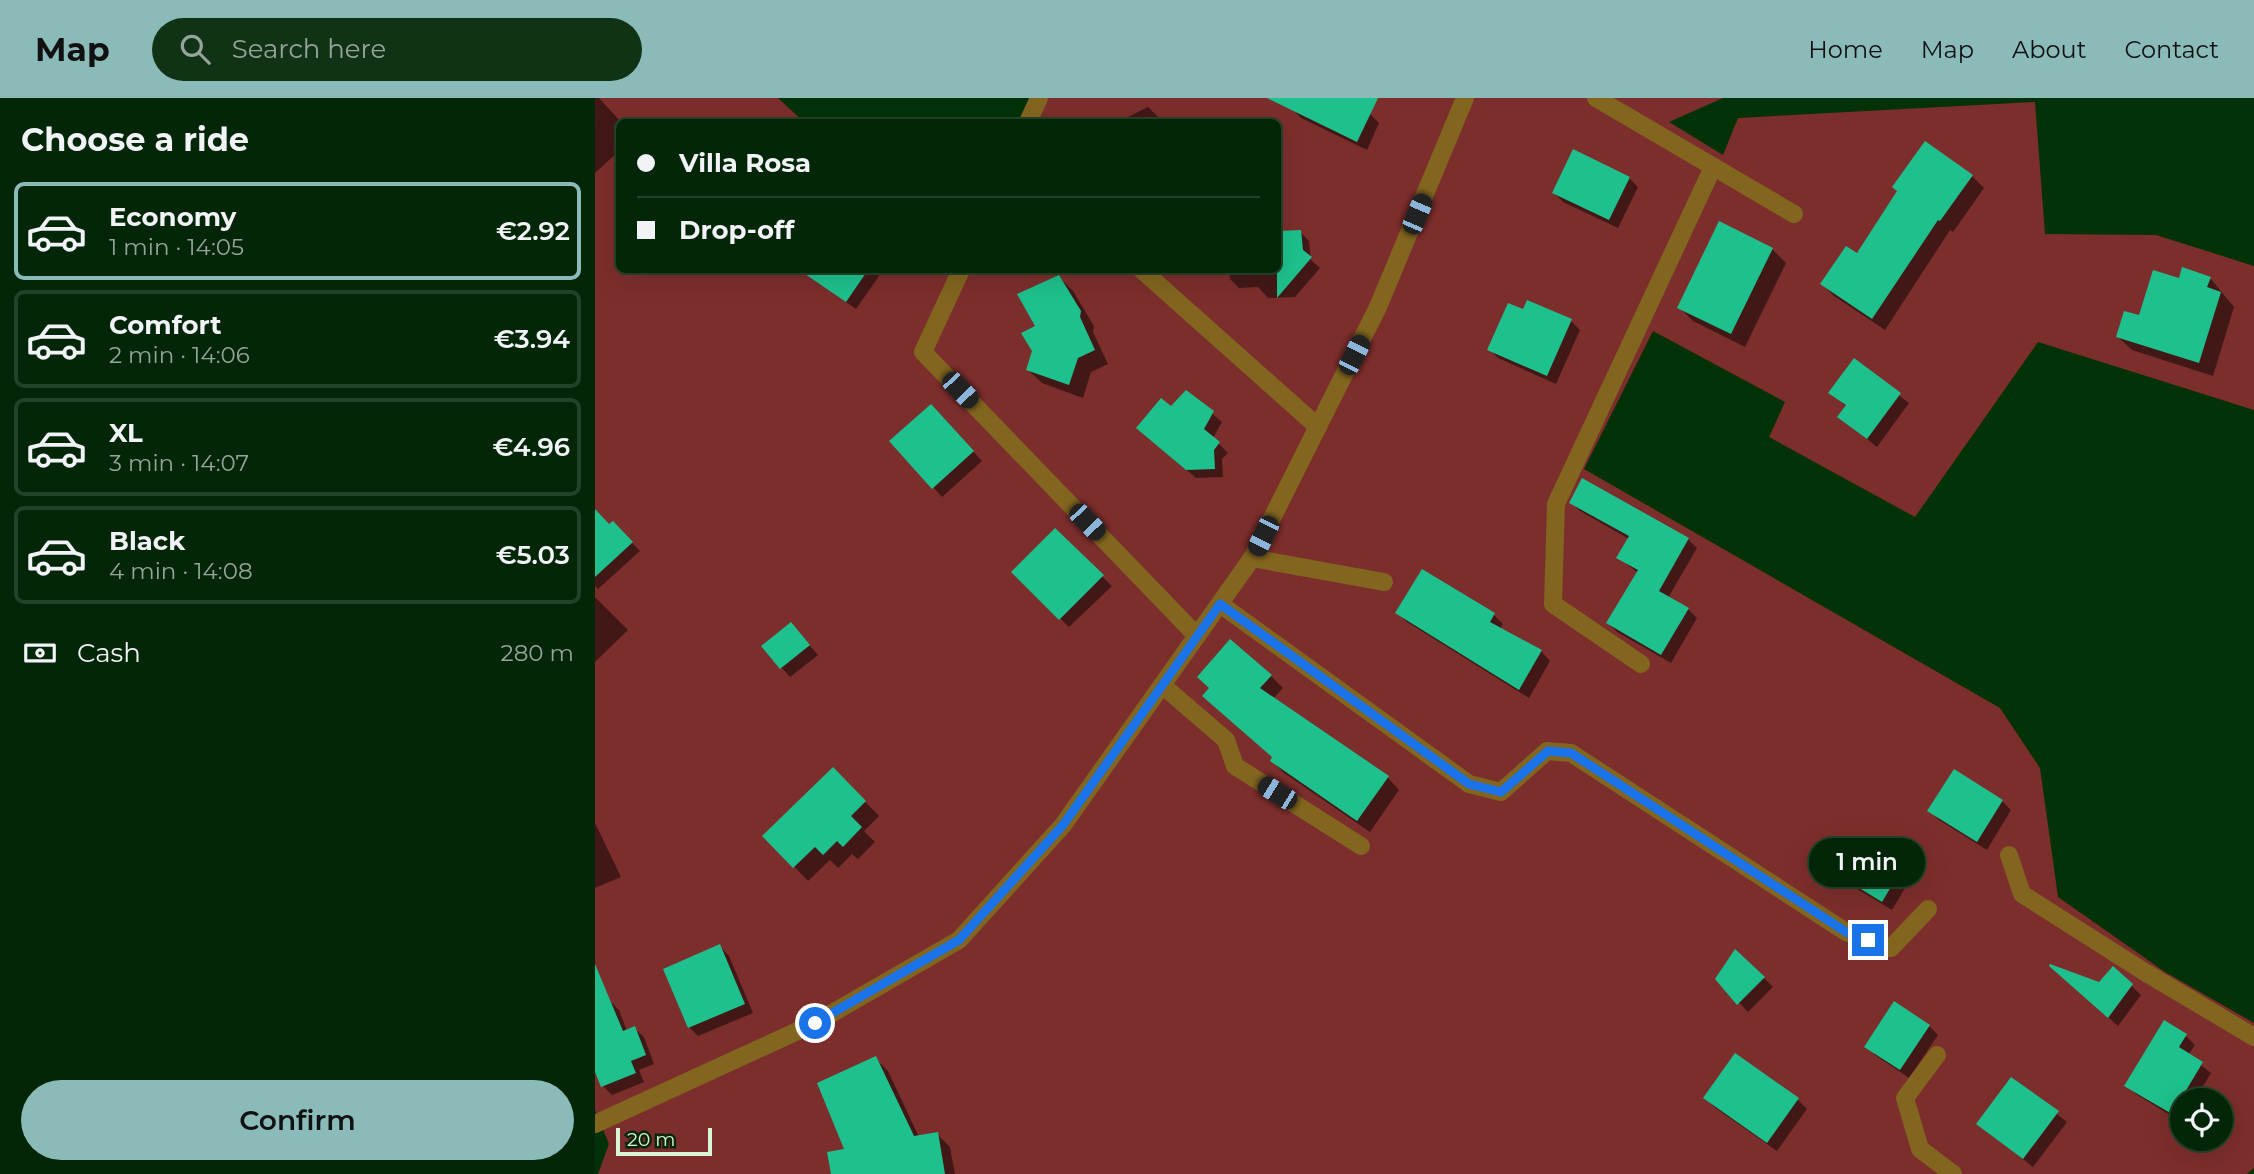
<!DOCTYPE html>
<html lang="en">
<head>
<meta charset="utf-8">
<style>
	:root { --surface:#022607; --page:#103215; --text:#f1f3f6; --muted:#96a59b; --line:#234328; --accent:#8bbbb9 }
	body { margin:0; font-family:Montserrat,sans-serif; background:var(--page); color:var(--text); height:100vh; display:flex; flex-direction:column; font-size:26px; white-space:nowrap }
	* { box-sizing:border-box; margin:0 }
	p { font-size:23px; color:var(--muted) }
	.icon { flex:none; width:38px; height:38px; fill:none; stroke:currentColor; stroke-width:2; stroke-linecap:round; stroke-linejoin:round }
	.map { position:relative; flex:1; overflow:hidden }
	.drawer { display:flex; flex-direction:column; background:var(--surface); width:595px }
	.drawer>* { flex:none }
	.top-card { position:absolute; left:21px; top:21px; width:665px; height:154px; border-radius:10px; box-shadow:0 7px 28px #0002,0 0 0 2px var(--line); display:grid; align-content:center; height:154px; padding:0 21px; background:var(--surface) }
	.buttons { position:absolute; left:1575px; top:990px; display:grid; gap:14px }
	.buttons a { display:grid; place-items:center; width:63px; height:63px; border-radius:50%; background:var(--surface); box-shadow:0 7px 28px #0002,0 0 0 2px var(--line); font-size:35px }
	.scale { position:absolute; left:21px; bottom:18px; width:96px; box-sizing:border-box; padding-left:7px; border:4px solid #d8f6d7; border-top:0; font-size:19px; line-height:24px; white-space:nowrap; color:#d8f6d7; -webkit-text-stroke:5px #072609; paint-order:stroke }
	.end { position:absolute; width:32px; height:32px; margin:-16px; border:9px solid #1a73e8; background:#fff; box-shadow:0 0 0 4px #fff }
	.from { border-radius:50% }
	.bubble { position:absolute; height:49px; border-radius:24px; background:var(--surface); box-shadow:0 7px 28px #0002,0 0 0 2px var(--line); font-size:23px; font-weight:600; line-height:49px; text-align:center }
	.car { position:absolute; width:21px; height:42px; margin:-21px -10px; border-radius:9px; box-shadow:0 0 5px 2px #0007; background:linear-gradient(#222 24%,#8ab4d8 0 40%,#222 0 76%,#8ab4d8 0 86%,#222 0) }
	.top-card b { display:flex; align-items:center; gap:24px; height:66px; font-size:26px }
	.top-card b+b { border-top:2px solid var(--line) }
	.top-card i { width:18px; height:18px; background:var(--text) }
	ul { padding:0; list-style:none }
	li { display:flex; align-items:center; gap:21px; height:98px; margin:0 14px 10px; padding:0 7px; border:4px solid var(--line); border-radius:10px }
	li div { flex:1 }
	li b { display:block; font-size:26px }
	li em { font-style:normal; font-weight:600 }
	li.selected { border-color:var(--accent) }
	li>.icon { width:63px; height:63px; stroke-width:1.5 }
	h2 { padding:0 21px; font-size:32px; line-height:84px }
	.pay { display:flex; align-items:center; gap:18px; height:77px; padding:0 21px; font-size:26px }
	.pay p { margin-inline-start:auto }
	.cta { display:flex; gap:14px; margin-top:auto; padding:14px 21px }
	.cta a { flex:1; height:80px; border-radius:42px; background:var(--accent); color:#111; font-size:28px; font-weight:600; line-height:80px; text-align:center }
	header { display:flex; align-items:center; gap:42px; box-sizing:border-box; height:98px; padding:0 35px; background:var(--accent); color:#111 }
	header strong { font-size:33px }
	nav { display:flex; gap:38px; margin-inline-start:auto; font-size:24px }
	.search { width:490px; height:63px; background:var(--page); display:flex; align-items:center; gap:18px; box-sizing:border-box; padding:0 24px; border-radius:38px; color:var(--muted); font-size:26px }
	main { display:flex; flex:1; min-height:0 }
	.map>svg:first-child { display:block }
</style>
</head>
<body>
<header>
<strong>Map</strong>
<div class="search"><svg class="icon" aria-label="search" viewBox="0 0 24 24"><circle cx="10" cy="10" r="6"/><path d="M15 15l6 6"/></svg>Search here</div>
<nav><a>Home</a><a>Map</a><a>About</a><a>Contact</a></nav>
</header>
<main>
<section class="drawer">
<h2>Choose a ride</h2>
<ul>
<li class="selected"><svg class="icon" aria-label="car" viewBox="0 0 24 24"><path d="M5 17H2v-5l4-1 3-4h7l3 4 3 1v5h-3M9 17h6M6 11h13"/><circle cx="7" cy="17" r="2"/><circle cx="17" cy="17" r="2"/></svg><div><b>Economy</b><p>1 min · 14:05</p></div><em>€2.92</em></li>
<li><svg class="icon" aria-label="car" viewBox="0 0 24 24"><path d="M5 17H2v-5l4-1 3-4h7l3 4 3 1v5h-3M9 17h6M6 11h13"/><circle cx="7" cy="17" r="2"/><circle cx="17" cy="17" r="2"/></svg><div><b>Comfort</b><p>2 min · 14:06</p></div><em>€3.94</em></li>
<li><svg class="icon" aria-label="car" viewBox="0 0 24 24"><path d="M5 17H2v-5l4-1 3-4h7l3 4 3 1v5h-3M9 17h6M6 11h13"/><circle cx="7" cy="17" r="2"/><circle cx="17" cy="17" r="2"/></svg><div><b>XL</b><p>3 min · 14:07</p></div><em>€4.96</em></li>
<li><svg class="icon" aria-label="car" viewBox="0 0 24 24"><path d="M5 17H2v-5l4-1 3-4h7l3 4 3 1v5h-3M9 17h6M6 11h13"/><circle cx="7" cy="17" r="2"/><circle cx="17" cy="17" r="2"/></svg><div><b>Black</b><p>4 min · 14:08</p></div><em>€5.03</em></li>
</ul>
<div class="pay"><svg class="icon" aria-label="cash" viewBox="0 0 24 24"><path d="M3 7h18v10H3z"/><circle cx="12" cy="12" r="2"/></svg>Cash<p>280 m</p></div>
<div class="cta"><a>Confirm</a></div>
</section>
<div class="map">
<svg width="1659" height="1076" viewBox="0 0 1659 1076">
	<rect width="100%" height="100%" fill="#033209"/>
	<!-- green -->
	<path fill="#7c2e2c" fill-rule="evenodd" d="M 0,0 L 183,0 L 209,24 L 24,24 L 24,172 L 682,172 L 682,24 L 423,24 L 435,0 L 1128,0 L 1074,24 L 1128,57 L 1143,20 L 1440,4 L 1450,136 L 1561,137 L 1659,168 L 1659,312 L 1443,244 L 1320,419 L 1174,339 L 1190,304 L 1058,233 L 989,371 L 1405,610 L 1445,670 L 1463,799 L 1570,874 L 1659,925 L 1659,1070 L 1652,1076 L 3,1076 L 14,1046 L 0,1012 ZM 1587,1003 L 1626,1003 L 1626,1041 L 1587,1041 Z"/>
	<!-- shadow -->
	<g fill="#0007">
		<path d="M 0,0 L 4,0 L 26,24 L 24,53 L 0,75 Z"/>
		<path d="M 702,0 L 742,0 L 775,16 L 784,25 L 772,52 L 706,20 L 697,11 Z"/>
		<path d="M 553,9 L 568,24 L 523,24 Z"/>
		<path d="M 1377,78 L 1389,90 L 1358,134 L 1355,132 L 1290,232 L 1239,198 L 1227,186 L 1262,157 L 1304,93 Z"/>
		<path d="M 1034,80 L 1043,89 L 1023,130 L 968,104 L 959,95 Z"/>
		<path d="M 705,134 L 714,143 L 716,162 L 725,170 L 700,199 L 673,200 L 663,189 L 644,190 L 635,181 L 634,172 L 682,172 Z"/>
		<path d="M 1177,151 L 1191,165 L 1150,249 L 1098,223 L 1084,209 Z"/>
		<path d="M 205,172 L 288,172 L 261,211 Z"/>
		<path d="M 464,179 L 478,193 L 499,228 L 498,234 L 513,266 L 496,274 L 488,300 L 447,285 L 433,272 L 439,253 L 442,228 Z"/>
		<path d="M 1615,180 L 1639,209 L 1618,278 L 1537,252 L 1523,239 L 1585,182 Z"/>
		<path d="M 929,213 L 976,223 L 985,232 L 961,286 L 903,260 L 894,251 Z"/>
		<path d="M 1259,263 L 1314,305 L 1282,349 L 1244,319 L 1252,309 L 1236,294 Z"/>
		<path d="M 591,294 L 627,324 L 618,340 L 633,355 L 627,361 L 628,379 L 601,380 L 552,339 Z"/>
		<path d="M 345,317 L 387,363 L 347,399 L 338,389 Z"/>
		<path d="M 976,404 L 1093,441 L 1102,450 L 1073,500 L 1093,511 L 1102,520 L 1076,565 L 1022,534 L 1013,525 L 1043,475 L 1023,459 L 1034,441 L 985,413 Z"/>
		<path d="M 0,422 L 14,428 L 18,425 L 45,453 L 3,491 L 0,488 Z"/>
		<path d="M 460,432 L 517,488 L 474,529 L 418,474 Z"/>
		<path d="M 0,499 L 33,532 L 0,564 Z"/>
		<path d="M 803,515 L 899,517 L 908,526 L 905,531 L 946,553 L 955,563 L 934,600 L 812,524 Z"/>
		<path d="M 196,526 L 223,557 L 195,579 L 168,549 Z"/>
		<path d="M 676,578 L 688,590 L 678,601 L 793,680 L 804,692 L 775,734 L 689,675 L 677,663 L 679,660 L 616,590 Z"/>
		<path d="M 238,671 L 284,718 L 269,733 L 280,744 L 263,761 L 257,756 L 243,770 L 235,762 L 213,783 L 169,738 Z"/>
		<path d="M 1407,703 L 1416,712 L 1392,752 L 1344,722 L 1335,713 Z"/>
		<path d="M 0,725 L 26,779 L 0,790 Z"/>
		<path d="M 1308,769 L 1317,778 L 1297,812 L 1249,783 L 1240,774 Z"/>
		<path d="M 125,848 L 134,858 L 158,915 L 103,938 L 94,929 Z"/>
		<path d="M 1519,871 L 1546,897 L 1523,928 L 1466,877 L 1505,886 Z"/>
		<path d="M 1169,880 L 1178,889 L 1153,914 L 1122,881 Z"/>
		<path d="M 15,903 L 24,912 L 32,933 L 39,930 L 49,939 L 59,966 L 44,972 L 49,984 L 17,997 L 8,988 L 0,969 L 0,909 Z"/>
		<path d="M 1334,928 L 1343,937 L 1314,980 L 1280,957 L 1271,948 Z"/>
		<path d="M 1591,938 L 1600,947 L 1593,957 L 1616,975 L 1599,1003 L 1587,1003 L 1586,1024 L 1541,996 L 1532,987 Z"/>
		<path d="M 1140,958 L 1203,1002 L 1212,1011 L 1182,1053 L 1119,1009 L 1110,1000 Z"/>
		<path d="M 280,960 L 293,973 L 324,1039 L 342,1036 L 355,1049 L 360,1076 L 238,1076 L 252,1052 Z"/>
		<path d="M 1417,981 L 1472,1024 L 1438,1069 L 1384,1026 Z"/>
	</g>
	<!-- building -->
	<g fill="#1ec18d">
		<path d="M 672,0 L 783,0 L 762,44 Z"/>
		<path d="M 1330,43 L 1378,77 L 1345,123 L 1343,122 L 1277,221 L 1225,186 L 1251,148 L 1262,155 L 1302,93 L 1297,89 Z"/>
		<path d="M 978,51 L 1035,79 L 1014,122 L 957,95 Z"/>
		<path d="M 1124,123 L 1178,150 L 1136,236 L 1082,210 Z"/>
		<path d="M 706,132 L 708,152 L 717,159 L 682,200 L 682,133 Z"/>
		<path d="M 1587,169 L 1616,179 L 1612,189 L 1626,194 L 1604,265 L 1521,239 L 1529,213 L 1544,217 L 1558,172 L 1584,180 Z"/>
		<path d="M 204,172 L 273,172 L 251,204 Z"/>
		<path d="M 464,177 L 486,213 L 485,219 L 500,252 L 483,260 L 474,287 L 431,272 L 437,253 L 426,235 L 440,228 L 422,196 Z"/>
		<path d="M 932,202 L 977,221 L 952,278 L 892,252 L 913,205 L 928,211 Z"/>
		<path d="M 1259,260 L 1306,295 L 1272,341 L 1242,319 L 1251,307 L 1233,295 Z"/>
		<path d="M 591,292 L 619,313 L 609,331 L 625,344 L 619,352 L 620,371 L 591,372 L 541,330 L 566,300 L 576,308 Z"/>
		<path d="M 336,306 L 379,353 L 337,391 L 294,343 Z"/>
		<path d="M 987,380 L 1094,440 L 1064,493 L 1094,510 L 1066,557 L 1011,525 L 1043,472 L 1021,460 L 1034,438 L 974,405 Z"/>
		<path d="M 0,411 L 14,426 L 18,423 L 38,444 L 0,479 Z"/>
		<path d="M 460,430 L 509,477 L 464,522 L 416,474 Z"/>
		<path d="M 827,471 L 900,515 L 895,524 L 947,552 L 924,592 L 800,515 Z"/>
		<path d="M 196,524 L 215,547 L 185,571 L 166,548 Z"/>
		<path d="M 635,541 L 677,577 L 665,590 L 794,678 L 762,723 L 675,663 L 677,659 L 607,598 L 614,590 L 602,579 Z"/>
		<path d="M 238,669 L 271,703 L 256,718 L 267,729 L 248,749 L 242,743 L 228,757 L 220,749 L 198,770 L 167,738 Z"/>
		<path d="M 1359,671 L 1408,702 L 1382,744 L 1332,713 Z"/>
		<path d="M 1260,738 L 1309,767 L 1287,804 L 1238,774 Z"/>
		<path d="M 125,846 L 150,906 L 93,930 L 68,871 Z"/>
		<path d="M 1140,851 L 1170,879 L 1142,907 L 1120,881 Z"/>
		<path d="M 0,866 L 28,933 L 40,928 L 51,957 L 36,963 L 41,975 L 6,989 L 0,974 Z"/>
		<path d="M 1455,866 L 1504,884 L 1518,868 L 1538,886 L 1513,920 L 1454,868 Z"/>
		<path d="M 1299,903 L 1335,927 L 1305,972 L 1269,949 Z"/>
		<path d="M 1569,922 L 1592,936 L 1584,949 L 1608,964 L 1577,1016 L 1529,988 Z"/>
		<path d="M 1140,955 L 1204,1000 L 1172,1045 L 1108,1000 Z"/>
		<path d="M 281,958 L 319,1038 L 343,1034 L 350,1076 L 236,1076 L 232,1054 L 249,1051 L 222,985 Z"/>
		<path d="M 1416,979 L 1464,1013 L 1428,1061 L 1381,1026 Z"/>
	</g>
	<g fill="none" stroke-linecap="round" stroke-linejoin="round">
		<!-- service -->
		<g stroke="#82651f" stroke-width="18">
			<path d="M 433,24 L 444,0"/>
			<path d="M 366,172 L 328,254 L 602,538"/>
			<path d="M 547,172 L 723,329"/>
			<path d="M 657,460 L 789,484"/>
			<path d="M 625,506 L 874,686 L 906,694 L 952,653 L 976,655 L 1251,834 L 1296,850 L 1333,811"/>
			<path d="M 1046,566 L 958,506 L 961,406 L 1118,69"/>
			<path d="M 567,587 L 631,642 L 640,668 L 766,748"/>
			<path d="M 1414,757 L 1427,796 L 1548,873 L 1659,939"/>
			<path d="M 1342,957 L 1310,1000 L 1325,1051 L 1358,1076"/>
		</g>
		<!-- minor -->
		<g stroke="#82651f" stroke-width="18">
			<path d="M 1001,0 L 1199,116"/>
			<path d="M 0,1026 L 220,925 L 364,842 L 468,727 L 657,460 L 783,209 L 870,0"/>
		</g>
	</g>
	<g fill="none" stroke-linecap="round" stroke-linejoin="round">
		<!-- route -->
		<path stroke="#1a73e8" stroke-width="9" d="M 220,925 L 364,842 L 468,727 L 625,506 L 874,686 L 906,694 L 953,653 L 976,655 L 1251,834 L 1273,842"/>
	</g>
</svg>
<div class="buttons">
<a><svg class="icon" aria-label="locate" viewBox="0 0 24 24"><circle cx="12" cy="12" r="6"/><path d="M12 2v4M12 18v4M2 12h4M18 12h4"/></svg></a>
</div>
<div class="scale">20 m</div>
<i class="end from" style="left:220px;top:925px"></i>
<i class="end" style="left:1273px;top:842px"></i>
<div class="bubble" style="left:1214px;top:740px;width:116px">1 min</div>
<i class="car" style="left:822px;top:116px;rotate:23deg"></i>
<i class="car" style="left:759px;top:257px;rotate:27deg"></i>
<i class="car" style="left:365px;top:292px;rotate:136deg"></i>
<i class="car" style="left:492px;top:424px;rotate:136deg"></i>
<i class="car" style="left:668px;top:438px;rotate:206deg"></i>
<i class="car" style="left:682px;top:695px;rotate:302deg"></i>
<div class="top-card">
<b><i class="from"></i>Villa Rosa</b>
<b><i></i>Drop-off</b>
</div>
</div>
</main>
</body>
</html>
